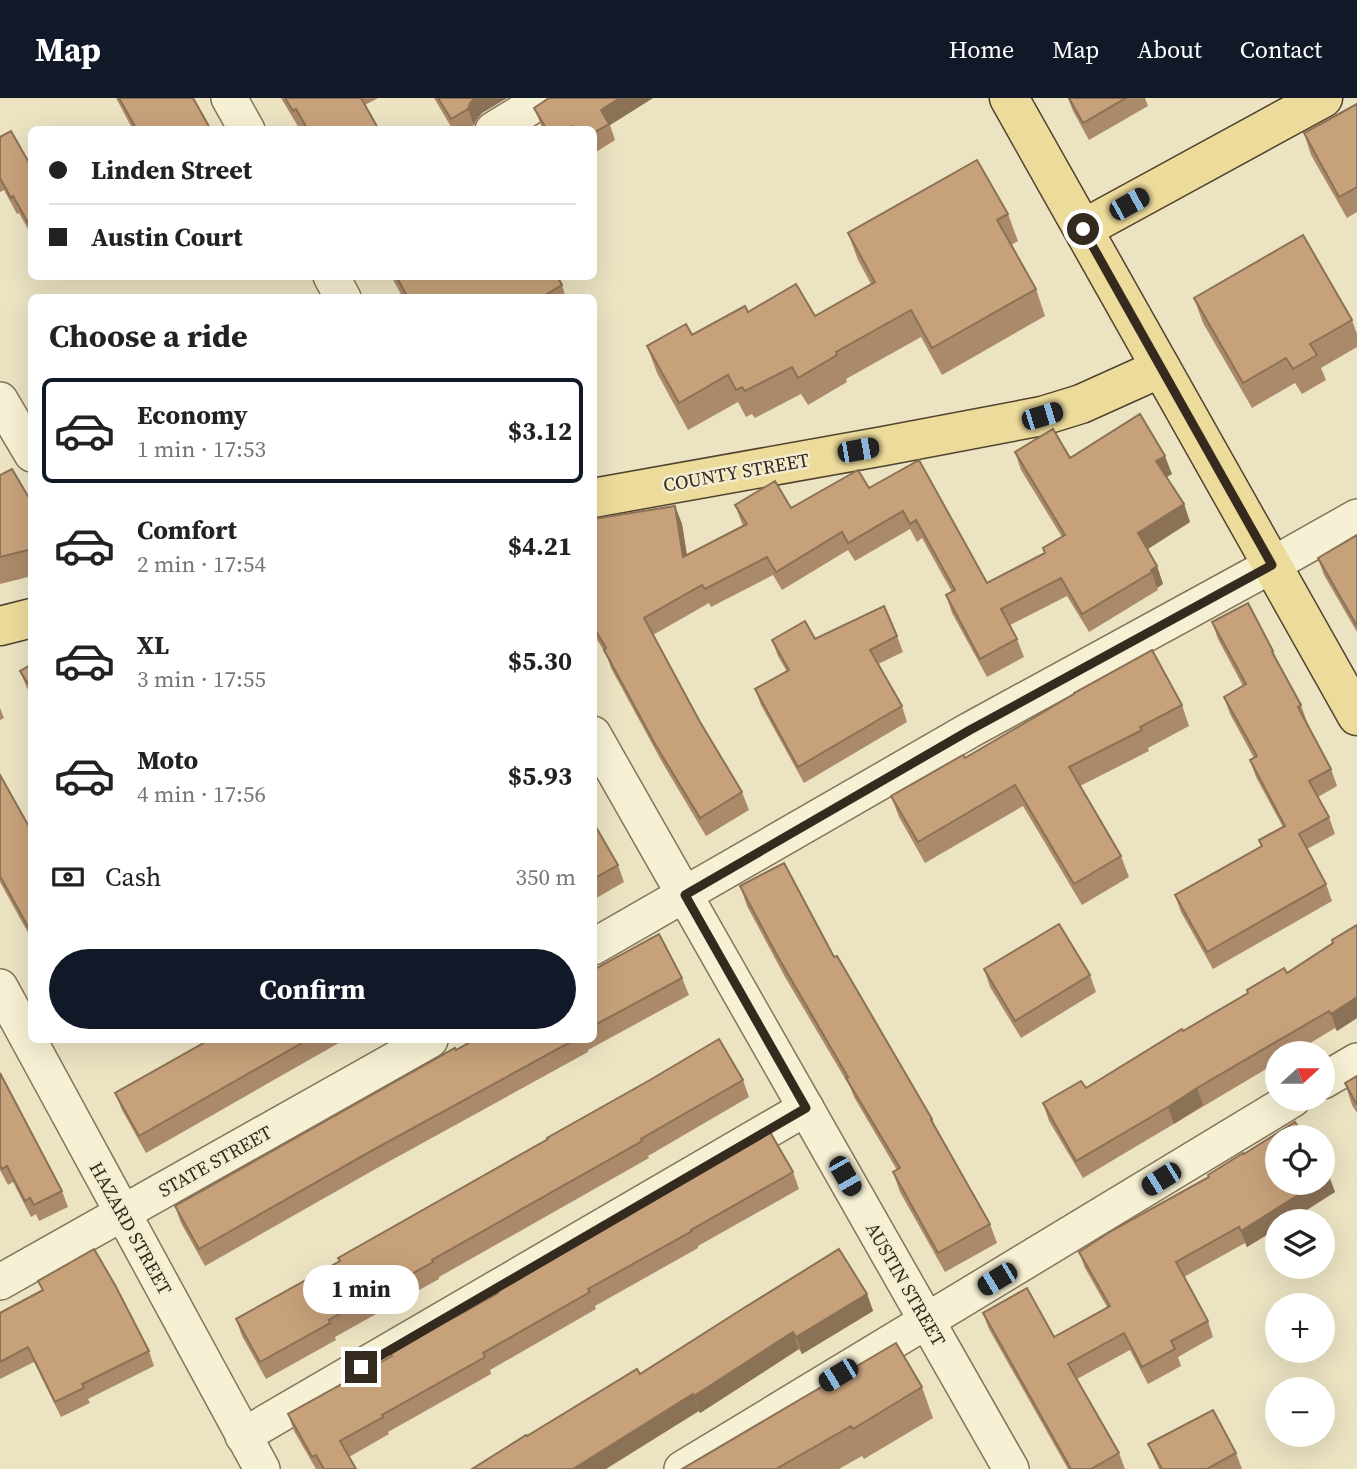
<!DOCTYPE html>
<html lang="en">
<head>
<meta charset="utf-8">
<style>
	:root { --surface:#fff; --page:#f6f6f6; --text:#222; --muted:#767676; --line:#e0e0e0; --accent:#111827 }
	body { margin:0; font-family:"Source Serif 4",serif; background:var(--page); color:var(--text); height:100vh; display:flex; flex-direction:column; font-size:26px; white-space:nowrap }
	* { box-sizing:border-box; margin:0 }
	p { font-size:23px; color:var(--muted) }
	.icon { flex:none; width:38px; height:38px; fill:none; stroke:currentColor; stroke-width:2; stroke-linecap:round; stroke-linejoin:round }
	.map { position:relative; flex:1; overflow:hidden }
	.drawer { position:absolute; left:28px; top:196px; width:569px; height:749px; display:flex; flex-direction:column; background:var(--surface); border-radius:10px; box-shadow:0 7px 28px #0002 }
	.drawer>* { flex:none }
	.banner { position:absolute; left:28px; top:28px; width:569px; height:154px; border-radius:10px; box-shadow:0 7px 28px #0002; display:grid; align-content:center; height:154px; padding:0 21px; background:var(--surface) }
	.needle { width:46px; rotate:69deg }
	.fabs { position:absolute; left:1265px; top:943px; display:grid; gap:14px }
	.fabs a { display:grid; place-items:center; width:70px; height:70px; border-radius:50%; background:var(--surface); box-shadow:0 7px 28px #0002; font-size:35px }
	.end { position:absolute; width:32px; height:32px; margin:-16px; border:9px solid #342b1e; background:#fff; box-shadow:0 0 0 4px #fff }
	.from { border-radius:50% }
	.bubble { position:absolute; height:49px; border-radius:24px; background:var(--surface); box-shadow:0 7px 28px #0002; font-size:23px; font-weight:700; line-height:49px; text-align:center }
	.car { position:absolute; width:21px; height:42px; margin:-21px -10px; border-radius:9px; box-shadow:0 0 5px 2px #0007; background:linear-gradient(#222 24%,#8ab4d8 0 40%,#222 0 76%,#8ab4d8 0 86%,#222 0) }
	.banner b { display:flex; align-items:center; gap:24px; height:66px; font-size:26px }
	.banner b+b { border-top:2px solid var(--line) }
	.banner i { width:18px; height:18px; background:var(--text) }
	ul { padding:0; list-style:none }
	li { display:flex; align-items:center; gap:21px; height:105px; margin:0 14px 10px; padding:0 7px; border:4px solid transparent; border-radius:10px }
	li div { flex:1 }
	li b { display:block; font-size:26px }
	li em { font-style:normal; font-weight:700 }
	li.active { border-color:var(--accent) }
	li>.icon { width:63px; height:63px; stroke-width:1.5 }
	h2 { padding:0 21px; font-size:32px; line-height:84px }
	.pay { display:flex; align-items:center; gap:18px; height:77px; padding:0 21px; font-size:26px }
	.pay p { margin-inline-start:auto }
	.cta { display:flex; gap:14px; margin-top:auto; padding:14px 21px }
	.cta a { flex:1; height:80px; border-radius:42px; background:var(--accent); color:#fff; font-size:28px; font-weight:700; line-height:80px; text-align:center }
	header { display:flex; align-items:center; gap:42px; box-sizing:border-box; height:98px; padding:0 35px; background:var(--accent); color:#fff }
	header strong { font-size:33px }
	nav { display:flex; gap:38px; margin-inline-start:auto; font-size:24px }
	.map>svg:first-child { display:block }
</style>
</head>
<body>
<header>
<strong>Map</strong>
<nav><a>Home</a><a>Map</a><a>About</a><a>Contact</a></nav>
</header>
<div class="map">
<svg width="1357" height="1371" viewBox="0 0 1357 1371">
	<rect width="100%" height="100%" fill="#ebe3c2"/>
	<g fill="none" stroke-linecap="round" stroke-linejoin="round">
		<defs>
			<g id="minor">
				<path d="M 229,0 L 247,32"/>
				<path d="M 493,32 L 545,0"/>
				<path d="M 331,178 L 343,200"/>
				<path d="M 0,302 L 32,356"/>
				<path d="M 593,636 L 1011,1371"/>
				<path d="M 593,849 L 970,632 L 1272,467 L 1357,419"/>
				<path d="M 0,889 L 262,1371"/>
				<path d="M 1323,983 L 1357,963"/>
				<path d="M 0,1184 L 430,942"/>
				<path d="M 243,1338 L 806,1010"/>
				<path d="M 682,1371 L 1293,1001"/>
			</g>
			<g id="major">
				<path d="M 1009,0 L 1357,618"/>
				<path d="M 1083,131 L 1323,0"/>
				<path d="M 593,400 L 884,348 L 1042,318 L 1081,306 L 1161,270"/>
				<path d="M 0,528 L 32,520"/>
			</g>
		</defs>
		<!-- minor casing -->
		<use href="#minor" stroke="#84745a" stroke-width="38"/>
		<!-- major casing -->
		<use href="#major" stroke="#51422e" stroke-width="41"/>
		<!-- minor -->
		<use href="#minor" stroke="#f6f0d4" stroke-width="35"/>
		<!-- major -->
		<use href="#major" stroke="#ecdb9b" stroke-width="38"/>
	</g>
	<!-- wall -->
	<g fill="#ab8a69">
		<path d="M 116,0 L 193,0 L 211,32 L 133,32 Z"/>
		<path d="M 281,0 L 378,0 L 365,7 L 379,32 L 304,32 L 302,28 L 299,30 Z"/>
		<path d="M 434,0 L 507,0 L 482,15 L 476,22 L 474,27 L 467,32 L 453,32 Z"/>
		<path d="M 653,0 L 610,27 L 615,42 L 593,56 L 593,32 L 543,32 L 534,10 Z"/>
		<path d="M 1068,0 L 1145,0 L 1148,8 L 1089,42 L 1073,13 Z"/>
		<path d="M 1357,6 L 1357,114 L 1347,120 L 1311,57 L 1304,35 Z"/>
		<path d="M 0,39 L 32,70 L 32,138 L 19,115 L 17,116 L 4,92 L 0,94 Z"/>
		<path d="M 1008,116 L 1018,143 L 1011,147 L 1036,191 L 1045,218 L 942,277 L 921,239 L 846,281 L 847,284 L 808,307 L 801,296 L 755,320 L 752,316 L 746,319 L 738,304 L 688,332 L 657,275 L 647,248 L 692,237 L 748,214 L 815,218 L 871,186 L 858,162 L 848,135 Z"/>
		<path d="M 391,178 L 557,178 L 562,187 L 566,200 L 403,200 Z"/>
		<path d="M 1194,200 L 1352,222 L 1357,236 L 1357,249 L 1321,270 L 1326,282 L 1302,296 L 1295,285 L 1252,310 L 1203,225 Z"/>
		<path d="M 1015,354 L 1070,360 L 1172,376 L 1166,379 L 1184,406 L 1190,424 L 1147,451 L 1157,468 L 1163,486 L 1157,490 L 1158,492 L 1089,534 L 1067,498 L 1010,527 L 1017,541 L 1024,559 L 987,579 L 952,515 L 946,497 L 952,494 L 922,440 L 917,444 L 910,431 L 855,463 L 848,452 L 782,492 L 773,477 L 711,509 L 709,505 L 653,537 L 700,624 L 742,694 L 749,712 L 706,738 L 662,664 L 611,570 L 607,558 L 593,535 L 593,421 L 675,408 L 682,426 L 687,457 L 743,428 L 735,407 L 791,410 L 869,390 L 919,362 L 987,485 L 1044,455 L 1043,450 L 1062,439 L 1021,372 Z"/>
		<path d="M 0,377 L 32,405 L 32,478 L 0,486 Z"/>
		<path d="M 1357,437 L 1357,534 L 1324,477 L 1318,460 Z"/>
		<path d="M 1212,524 L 1273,553 L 1278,566 L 1301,607 L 1307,624 L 1306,625 L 1331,671 L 1337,688 L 1318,699 L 1329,719 L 1335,736 L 1307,751 L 1326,786 L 1332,803 L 1213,871 L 1181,814 L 1175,797 L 1261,748 L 1259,742 L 1283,729 L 1256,679 L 1250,662 L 1254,660 L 1230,616 L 1224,599 L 1243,588 L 1218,541 Z"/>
		<path d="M 897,538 L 903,554 L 878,566 L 902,608 L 907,624 L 804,685 L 761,607 L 755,591 L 787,574 L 778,558 L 772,542 Z"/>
		<path d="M 32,566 L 32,598 L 27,590 L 20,573 Z"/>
		<path d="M 1182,607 L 1189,628 L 1148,650 L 1149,653 L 1080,688 L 1121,758 L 1129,779 L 1082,807 L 1023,708 L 925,765 L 899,719 L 891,698 L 965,660 Z"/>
		<path d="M 0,610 L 4,620 L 0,622 Z"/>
		<path d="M 0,677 L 32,734 L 32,842 L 0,784 Z"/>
		<path d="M 593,724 L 618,767 L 624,784 L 593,802 Z"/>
		<path d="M 740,788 L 834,859 L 932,1021 L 935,1028 L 990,1126 L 997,1145 L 945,1174 L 900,1094 L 893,1074 L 897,1072 L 854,999 L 850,989 L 785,879 L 747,808 Z"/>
		<path d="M 1357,827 L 1357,920 L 1337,933 L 1335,930 L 1292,956 L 1278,956 L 1278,964 L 1083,1080 L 1049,1023 L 1043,1005 L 1086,990 L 1183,933 L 1287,875 L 1333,845 Z"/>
		<path d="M 984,871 L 1090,877 L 1096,894 L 1021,940 L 990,889 Z"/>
		<path d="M 593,872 L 682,880 L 689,897 L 588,952 L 588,954 L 379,1069 L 205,1168 L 181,1125 L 175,1108 L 474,942 L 593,942 Z"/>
		<path d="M 209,942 L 344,942 L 146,1055 L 122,1012 L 115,995 Z"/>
		<path d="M 0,975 L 62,1093 L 68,1109 L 39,1123 L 36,1116 L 31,1119 L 13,1084 L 8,1087 L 0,1072 Z"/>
		<path d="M 1357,978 L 1357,1015 L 1352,1007 L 1345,985 Z"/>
		<path d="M 743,982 L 749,999 L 648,1058 L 649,1060 L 439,1179 L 439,1181 L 335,1239 L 336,1242 L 266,1281 L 242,1238 L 236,1221 Z"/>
		<path d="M 1244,1056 L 1329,1078 L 1335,1094 L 1278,1124 L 1278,1130 L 1247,1149 L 1245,1145 L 1184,1179 L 1208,1223 L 1213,1239 L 1178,1259 L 1181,1268 L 1148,1286 L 1130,1252 L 1077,1281 L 1119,1355 L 1125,1371 L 1068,1371 L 989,1231 L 983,1215 L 1054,1239 L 1107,1209 L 1085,1170 L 1079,1154 L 1209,1079 Z"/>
		<path d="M 793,1074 L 799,1091 L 698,1148 L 698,1150 L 595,1208 L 596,1211 L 490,1272 L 491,1276 L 388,1334 L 389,1336 L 349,1359 L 356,1371 L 316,1371 L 294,1333 L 288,1316 L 391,1258 Z"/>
		<path d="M 38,1183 L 149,1253 L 154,1268 L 88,1301 L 90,1305 L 61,1319 L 34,1264 L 0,1281 L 0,1215 L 42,1192 Z"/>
		<path d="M 867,1196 L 873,1213 L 802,1256 L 799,1251 L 700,1315 L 699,1313 L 527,1338 L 640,1276 Z"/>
		<path d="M 922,1289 L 933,1320 L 864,1361 L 862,1358 L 839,1371 L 682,1371 Z"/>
		<path d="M 1148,1346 L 1236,1355 L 1242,1371 L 1159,1371 Z"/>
	</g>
	<!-- shaded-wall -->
	<g fill="#8b7155">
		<path d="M 475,0 L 507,0 L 482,15 L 476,22 L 474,27 L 468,11 L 470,5 Z"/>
		<path d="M 620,0 L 653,0 L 610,27 L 601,12 Z"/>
		<path d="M 1165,358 L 1172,376 L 1163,381 L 1156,363 Z"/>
		<path d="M 1184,406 L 1190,424 L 1145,453 L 1138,435 Z"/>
		<path d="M 675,408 L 682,426 L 690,477 L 683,459 Z"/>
		<path d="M 1157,468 L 1163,486 L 1157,490 L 1151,472 Z"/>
		<path d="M 1357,899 L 1357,920 L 1337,933 L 1331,916 Z"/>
		<path d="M 1197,990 L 1203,1007 L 1174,1026 L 1168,1009 Z"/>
		<path d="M 1329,1078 L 1335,1094 L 1288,1124 L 1278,1124 L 1278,1130 L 1247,1149 L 1241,1133 L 1317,1085 L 1323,1085 L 1323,1081 Z"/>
		<path d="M 867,1196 L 873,1213 L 802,1256 L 796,1239 Z"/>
		<path d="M 793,1234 L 799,1251 L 700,1315 L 694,1298 Z"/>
		<path d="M 693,1296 L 699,1313 L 606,1371 L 573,1371 Z"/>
	</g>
	<!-- building -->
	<g fill="#c7a17a" stroke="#8b7155" stroke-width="2">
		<path d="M 119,0 L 193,0 L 211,32 L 137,32 Z"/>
		<path d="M 285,0 L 361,0 L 379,32 L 308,32 L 296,11 L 293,13 Z"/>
		<path d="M 438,0 L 475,0 L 470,5 L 468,11 L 451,21 Z"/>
		<path d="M 549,0 L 620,0 L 601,12 L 609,26 L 593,35 L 593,32 L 575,32 L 572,28 L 566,32 L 547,32 L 534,10 Z"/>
		<path d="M 1069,0 L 1126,0 L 1083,25 Z"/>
		<path d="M 1357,6 L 1357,89 L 1339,99 L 1304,35 Z"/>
		<path d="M 11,33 L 32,70 L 32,132 L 13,98 L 11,100 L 0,80 L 0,39 Z"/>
		<path d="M 977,62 L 1008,116 L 997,122 L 1036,191 L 932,250 L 911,212 L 836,254 L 837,257 L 798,280 L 792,269 L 745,293 L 742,289 L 736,292 L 728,277 L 679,305 L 647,248 L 686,226 L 692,237 L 745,208 L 748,214 L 796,186 L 815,218 L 875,184 L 848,135 Z"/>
		<path d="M 1303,137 L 1352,222 L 1310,246 L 1317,257 L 1293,271 L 1286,260 L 1243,285 L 1194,200 Z"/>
		<path d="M 396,178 L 557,178 L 562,187 L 540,200 L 408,200 Z"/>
		<path d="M 1140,316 L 1165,358 L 1156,363 L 1184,406 L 1138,435 L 1157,468 L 1151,472 L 1152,474 L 1082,516 L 1061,480 L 1001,511 L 1017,541 L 980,561 L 946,497 L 955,492 L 916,422 L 910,426 L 903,413 L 848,445 L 842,434 L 776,474 L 767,459 L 705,491 L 702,487 L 644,520 L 700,624 L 742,694 L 700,720 L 655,646 L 604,552 L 606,550 L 593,528 L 593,421 L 675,408 L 683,459 L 747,426 L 735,407 L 775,383 L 791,410 L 858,372 L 869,390 L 919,362 L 987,485 L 1045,455 L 1043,450 L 1065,437 L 1015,354 L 1053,331 L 1070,360 Z"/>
		<path d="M 12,371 L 32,405 L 32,451 L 0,459 L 0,377 Z"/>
		<path d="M 1357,437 L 1357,528 L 1318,460 Z"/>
		<path d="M 1248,505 L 1273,553 L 1272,554 L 1301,607 L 1298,609 L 1331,671 L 1309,683 L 1329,719 L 1299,736 L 1326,786 L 1207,854 L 1175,797 L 1262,748 L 1259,742 L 1285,728 L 1250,662 L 1257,658 L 1224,599 L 1246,586 L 1212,524 Z"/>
		<path d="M 884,508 L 897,538 L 870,552 L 902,608 L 798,669 L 755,591 L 789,572 L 772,542 L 805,523 L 815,541 Z"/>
		<path d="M 1152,552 L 1182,607 L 1140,629 L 1142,632 L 1069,669 L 1121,758 L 1074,786 L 1015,687 L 918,744 L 891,698 L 963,657 L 965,660 L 1074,596 L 1074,595 Z"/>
		<path d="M 32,566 L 32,592 L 20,573 Z"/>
		<path d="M 0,677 L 32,734 L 32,836 L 0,778 Z"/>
		<path d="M 593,724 L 618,767 L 593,781 Z"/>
		<path d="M 784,765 L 834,859 L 837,858 L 932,1021 L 931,1022 L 990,1126 L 938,1155 L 893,1074 L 900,1070 L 846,980 L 848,979 L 778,859 L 740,788 Z"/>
		<path d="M 1059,826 L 1090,877 L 1015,923 L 984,871 Z"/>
		<path d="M 1357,827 L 1357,899 L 1331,916 L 1329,913 L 1197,990 L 1168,1009 L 1076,1063 L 1043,1005 L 1081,983 L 1086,990 L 1182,931 L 1183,933 L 1248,895 L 1247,892 L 1284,870 L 1287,875 L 1333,845 L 1332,842 Z"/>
		<path d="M 659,836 L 682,880 L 593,928 L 593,872 Z"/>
		<path d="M 719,941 L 743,982 L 641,1041 L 642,1043 L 432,1162 L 433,1164 L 329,1222 L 330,1225 L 260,1264 L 236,1221 L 340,1163 L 338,1160 L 548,1041 L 547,1040 L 650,982 Z"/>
		<path d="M 209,942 L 307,942 L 139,1038 L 115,995 Z"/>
		<path d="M 474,942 L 574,942 L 373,1052 L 199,1151 L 175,1108 L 455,950 L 456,952 Z"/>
		<path d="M 0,975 L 62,1093 L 34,1107 L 30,1100 L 25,1103 L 7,1068 L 2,1071 L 0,1067 Z"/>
		<path d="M 1357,978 L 1357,1007 L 1345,985 Z"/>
		<path d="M 1295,1024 L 1305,1040 L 1278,1040 L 1278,1085 L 1317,1085 L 1241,1133 L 1239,1129 L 1176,1164 L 1208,1223 L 1171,1243 L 1175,1251 L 1142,1269 L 1124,1235 L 1068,1266 L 1119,1355 L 1091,1371 L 1071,1371 L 983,1215 L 1027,1190 L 1054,1239 L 1110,1208 L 1079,1154 L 1113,1132 L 1209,1079 L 1208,1077 L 1243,1055 L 1244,1056 Z"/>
		<path d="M 770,1034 L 793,1074 L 691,1132 L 692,1133 L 588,1191 L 590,1194 L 483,1255 L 485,1259 L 382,1317 L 383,1319 L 340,1343 L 356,1371 L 324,1371 L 316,1357 L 312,1359 L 288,1316 L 392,1258 L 390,1255 L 498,1195 L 497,1193 Z"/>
		<path d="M 1323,1068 L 1329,1078 L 1323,1081 Z"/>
		<path d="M 94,1151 L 115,1187 L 149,1253 L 82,1286 L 84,1290 L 55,1304 L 28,1249 L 0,1264 L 0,1215 L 43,1192 L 38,1183 Z"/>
		<path d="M 839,1151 L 867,1196 L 796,1239 L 793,1234 L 694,1298 L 693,1296 L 573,1371 L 472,1371 L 526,1337 L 527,1338 L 637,1271 L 640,1276 L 739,1213 Z"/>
		<path d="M 896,1245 L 922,1289 L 853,1331 L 851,1328 L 776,1371 L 682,1371 Z"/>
		<path d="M 1213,1312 L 1236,1355 L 1207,1371 L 1162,1371 L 1148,1346 Z"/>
	</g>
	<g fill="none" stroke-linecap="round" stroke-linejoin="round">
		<!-- route -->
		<path stroke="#342b1e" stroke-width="9" d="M 361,1269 L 806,1010 L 685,797 L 970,632 L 1272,467 L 1083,131"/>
	</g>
	<g text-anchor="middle" stroke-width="5" stroke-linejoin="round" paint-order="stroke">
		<!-- street labels -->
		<g font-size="19" fill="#342b1e" stroke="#f3ecd1">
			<text transform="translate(736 374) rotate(-10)" y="7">COUNTY STREET</text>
			<text transform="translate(215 1063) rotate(-29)" y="7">STATE STREET</text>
			<text transform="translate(131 1130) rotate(61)" y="7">HAZARD STREET</text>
			<text transform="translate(906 1186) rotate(60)" y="7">AUSTIN STREET</text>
		</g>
	</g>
</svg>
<div class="fabs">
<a><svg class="needle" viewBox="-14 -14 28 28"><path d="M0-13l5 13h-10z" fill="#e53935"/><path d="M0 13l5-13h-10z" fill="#767676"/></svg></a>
<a><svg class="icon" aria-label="locate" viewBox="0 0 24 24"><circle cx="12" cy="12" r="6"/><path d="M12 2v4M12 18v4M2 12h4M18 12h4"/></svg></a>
<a><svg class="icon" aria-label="layers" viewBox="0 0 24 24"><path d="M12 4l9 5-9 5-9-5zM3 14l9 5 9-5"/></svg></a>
<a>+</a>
<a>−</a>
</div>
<i class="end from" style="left:1083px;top:131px"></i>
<i class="end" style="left:361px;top:1269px"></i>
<div class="bubble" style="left:303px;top:1167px;width:116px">1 min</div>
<i class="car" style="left:1129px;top:106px;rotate:61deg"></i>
<i class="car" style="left:1042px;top:318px;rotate:73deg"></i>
<i class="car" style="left:858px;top:352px;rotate:80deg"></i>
<i class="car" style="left:845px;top:1078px;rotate:150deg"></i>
<i class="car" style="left:1161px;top:1081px;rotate:238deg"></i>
<i class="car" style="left:997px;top:1181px;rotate:239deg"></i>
<i class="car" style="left:838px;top:1277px;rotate:239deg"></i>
<div class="banner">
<b><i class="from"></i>Linden Street</b>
<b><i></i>Austin Court</b>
</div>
<section class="drawer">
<h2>Choose a ride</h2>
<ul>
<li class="active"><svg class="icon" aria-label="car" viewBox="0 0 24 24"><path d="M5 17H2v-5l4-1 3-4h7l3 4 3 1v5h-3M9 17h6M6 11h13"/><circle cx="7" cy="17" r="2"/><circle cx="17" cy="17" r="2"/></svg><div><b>Economy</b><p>1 min · 17:53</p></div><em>$3.12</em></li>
<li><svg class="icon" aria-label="car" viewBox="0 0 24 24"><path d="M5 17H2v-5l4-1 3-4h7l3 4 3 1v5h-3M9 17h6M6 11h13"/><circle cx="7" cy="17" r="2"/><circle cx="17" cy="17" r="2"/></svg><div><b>Comfort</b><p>2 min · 17:54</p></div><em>$4.21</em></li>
<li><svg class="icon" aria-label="car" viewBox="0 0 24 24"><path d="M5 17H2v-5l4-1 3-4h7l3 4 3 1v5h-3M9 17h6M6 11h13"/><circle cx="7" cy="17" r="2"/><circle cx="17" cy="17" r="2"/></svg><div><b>XL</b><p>3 min · 17:55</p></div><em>$5.30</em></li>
<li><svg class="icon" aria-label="car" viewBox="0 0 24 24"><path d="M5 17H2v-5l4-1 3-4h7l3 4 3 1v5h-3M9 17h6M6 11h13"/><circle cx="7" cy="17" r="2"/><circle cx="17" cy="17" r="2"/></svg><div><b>Moto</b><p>4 min · 17:56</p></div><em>$5.93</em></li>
</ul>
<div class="pay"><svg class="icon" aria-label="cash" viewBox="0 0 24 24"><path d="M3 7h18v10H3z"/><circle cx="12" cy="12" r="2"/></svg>Cash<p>350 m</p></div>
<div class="cta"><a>Confirm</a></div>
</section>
</div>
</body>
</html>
